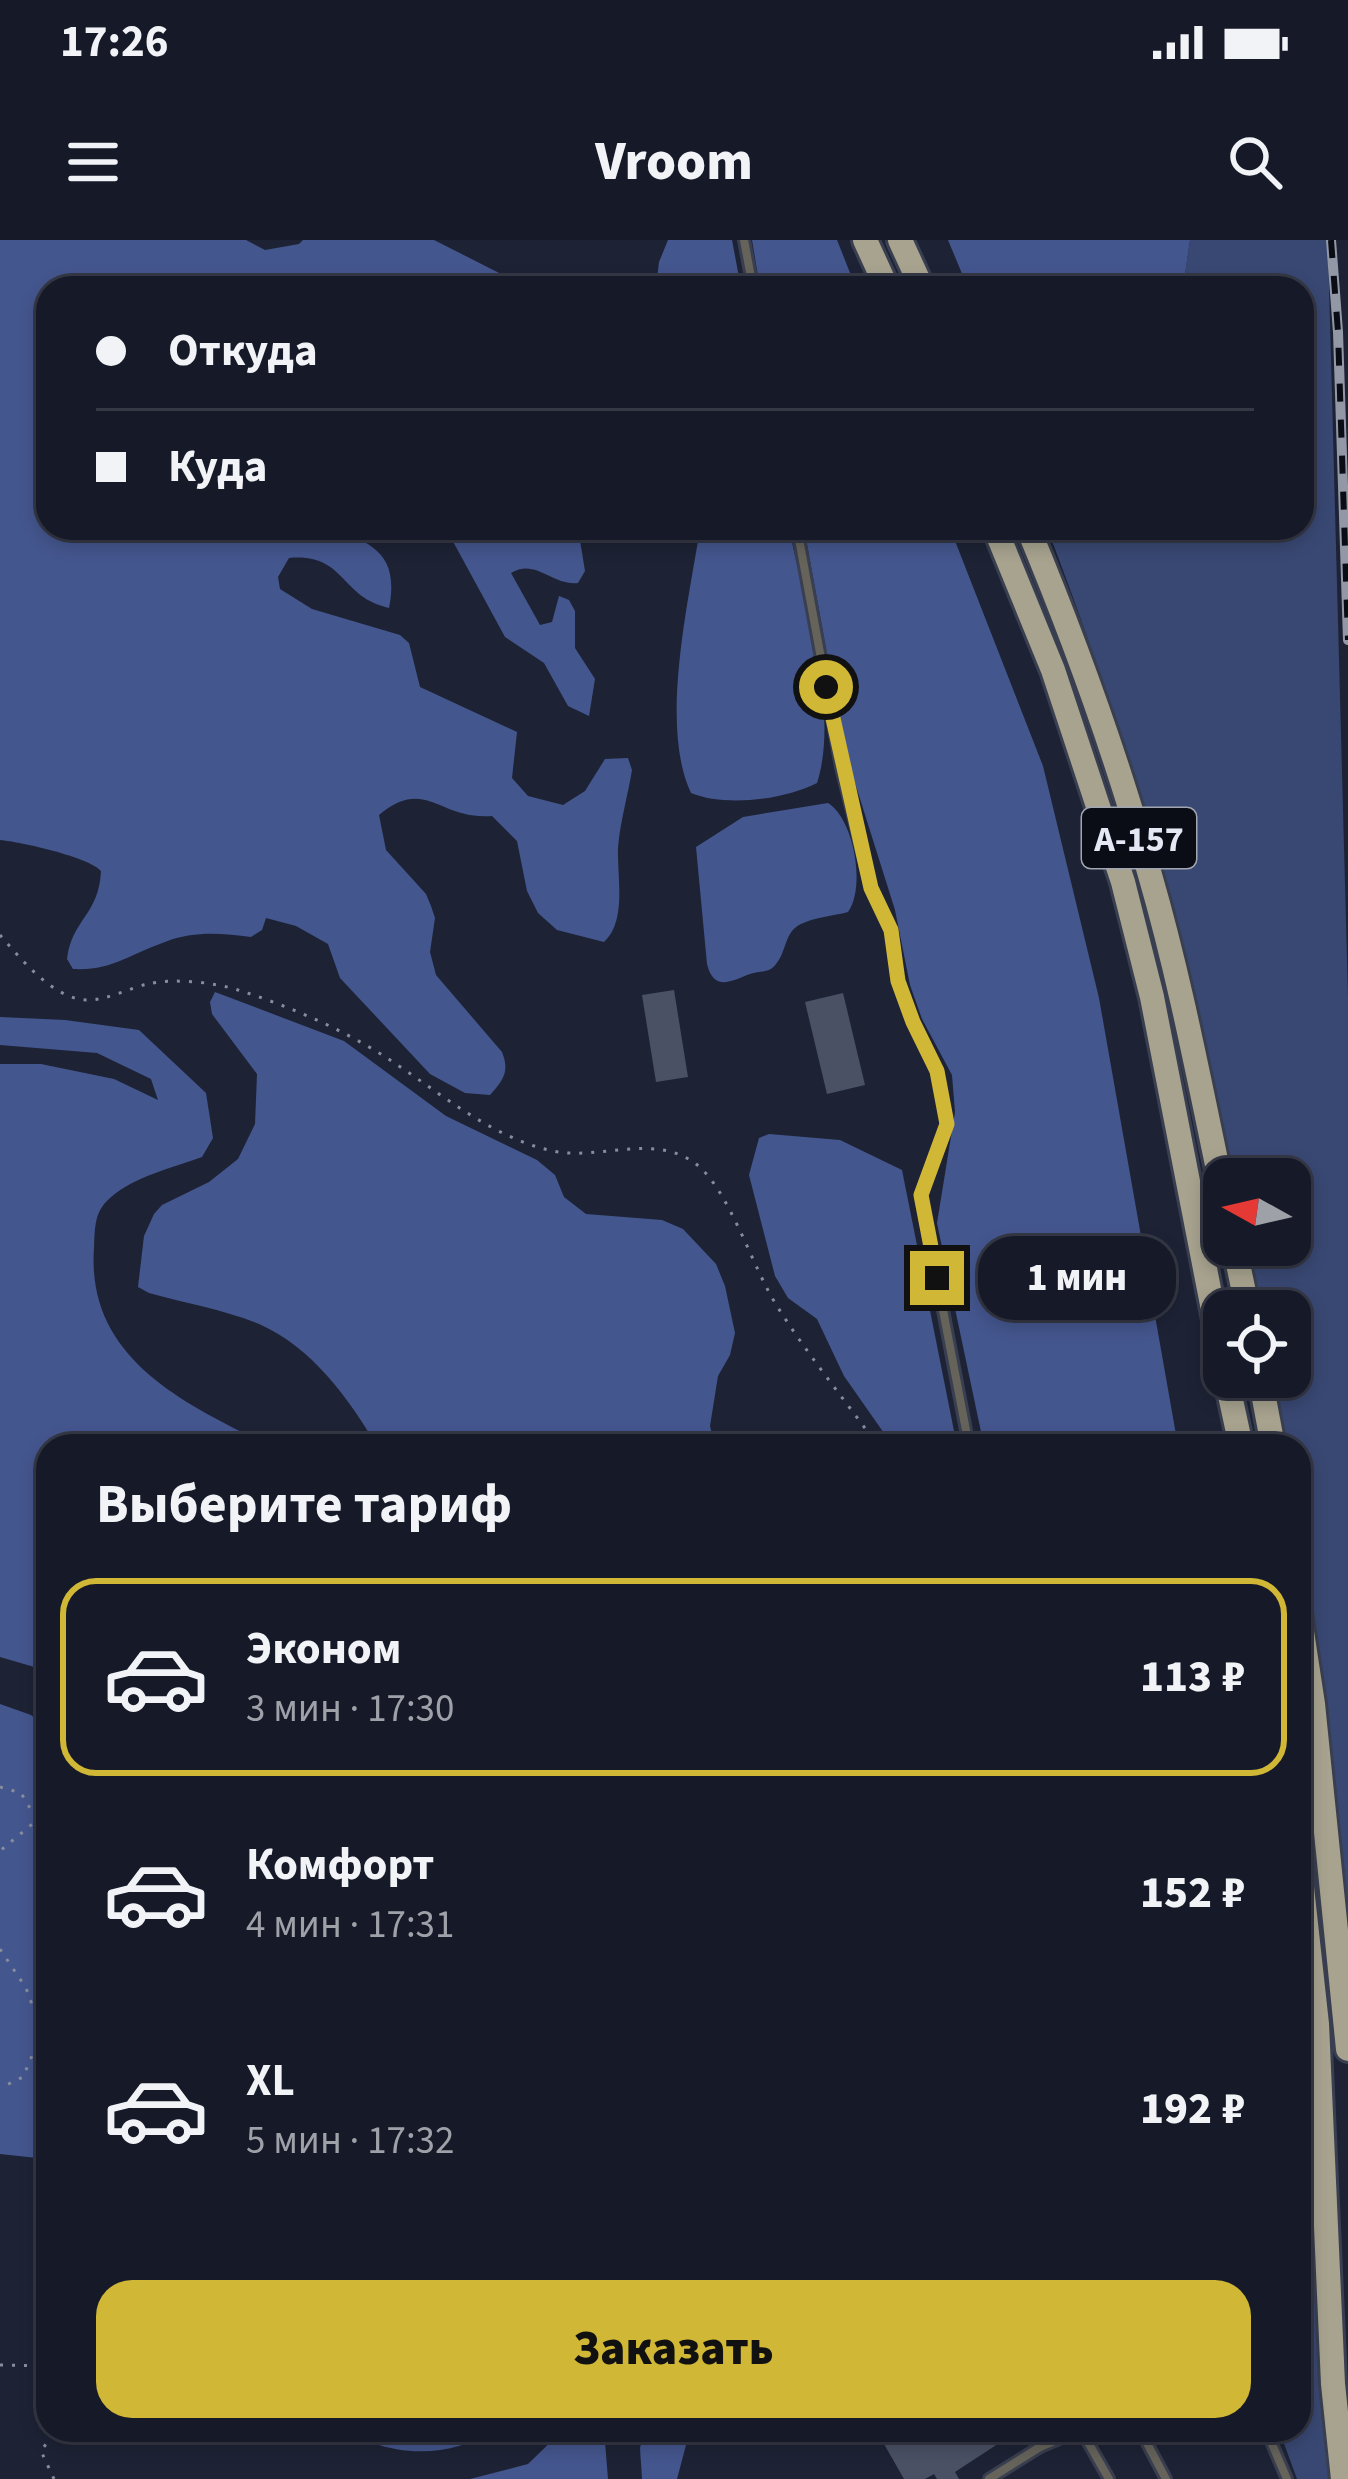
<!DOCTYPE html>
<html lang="ru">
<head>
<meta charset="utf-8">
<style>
	:root { --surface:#161a28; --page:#232734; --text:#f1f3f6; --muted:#9ea1a8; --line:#353845; --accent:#d1b736 }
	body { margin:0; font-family:"Source Sans 3",sans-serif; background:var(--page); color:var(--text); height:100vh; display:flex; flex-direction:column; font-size:45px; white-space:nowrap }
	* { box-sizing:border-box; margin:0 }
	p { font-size:39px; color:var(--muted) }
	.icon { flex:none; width:66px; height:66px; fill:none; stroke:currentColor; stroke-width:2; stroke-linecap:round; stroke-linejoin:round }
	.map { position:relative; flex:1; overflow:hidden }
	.drawer { position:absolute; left:36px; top:1194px; width:1275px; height:1008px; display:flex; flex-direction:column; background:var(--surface); border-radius:36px; box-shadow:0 6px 18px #0003,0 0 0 3px var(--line) }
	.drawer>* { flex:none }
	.hud { position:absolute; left:36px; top:36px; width:1278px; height:264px; border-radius:36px; box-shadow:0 6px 18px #0003,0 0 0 3px var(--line); display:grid; align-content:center; height:264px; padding:0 60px; background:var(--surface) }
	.needle { width:78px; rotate:278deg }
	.buttons { position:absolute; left:1203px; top:918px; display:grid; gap:24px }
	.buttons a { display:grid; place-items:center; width:108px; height:108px; border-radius:24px; background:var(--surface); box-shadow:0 6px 18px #0003,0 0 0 3px var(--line); font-size:60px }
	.end { position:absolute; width:54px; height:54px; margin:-27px; border:15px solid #d1b736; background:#111; box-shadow:0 0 0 6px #111 }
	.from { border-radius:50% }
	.bubble { position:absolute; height:84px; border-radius:36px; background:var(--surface); box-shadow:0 6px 18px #0003,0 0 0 3px var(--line); font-size:39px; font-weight:800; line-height:84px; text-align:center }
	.hud b { display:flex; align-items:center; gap:42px; height:114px; font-size:45px }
	.hud b+b { border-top:3px solid var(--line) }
	.hud i { width:30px; height:30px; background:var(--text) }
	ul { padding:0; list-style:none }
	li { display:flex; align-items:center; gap:36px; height:198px; margin:0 24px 18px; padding:0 36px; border:6px solid transparent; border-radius:36px }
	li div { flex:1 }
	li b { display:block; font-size:45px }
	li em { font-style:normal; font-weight:800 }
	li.on { border-color:var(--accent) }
	li>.icon { width:108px; height:108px; stroke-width:1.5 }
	h2 { padding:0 60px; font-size:54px; line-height:144px }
	.primary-button { display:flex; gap:24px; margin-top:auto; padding:24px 60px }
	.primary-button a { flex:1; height:138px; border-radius:36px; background:var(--accent); color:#111; font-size:48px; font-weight:800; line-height:138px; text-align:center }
	.status { display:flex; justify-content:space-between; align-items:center; height:84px; padding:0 60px; background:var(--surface); direction:ltr }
	.status svg { height:33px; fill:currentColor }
	header { display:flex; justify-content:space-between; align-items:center; height:156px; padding:0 60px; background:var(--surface); font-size:54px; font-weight:800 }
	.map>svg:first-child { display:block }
</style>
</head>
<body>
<div class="status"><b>17:26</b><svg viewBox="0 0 49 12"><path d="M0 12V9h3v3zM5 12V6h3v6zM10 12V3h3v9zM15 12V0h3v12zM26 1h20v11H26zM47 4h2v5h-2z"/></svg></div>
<header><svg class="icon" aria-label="menu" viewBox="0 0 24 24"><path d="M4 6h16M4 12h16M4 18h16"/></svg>Vroom<svg class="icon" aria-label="search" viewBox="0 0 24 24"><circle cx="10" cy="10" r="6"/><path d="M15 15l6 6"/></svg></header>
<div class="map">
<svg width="1348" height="2239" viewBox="0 0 1348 2239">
	<rect width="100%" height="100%" fill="#1d2335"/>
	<!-- green -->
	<g fill="#394873">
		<path d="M 1190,0 L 1327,0 L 1328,7 L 1348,757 L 1348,1674 L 1323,1456 L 1299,1307 L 1299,1206 L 1283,1206 L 1272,1137 L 1290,1137 L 1290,1071 L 1261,1071 L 1247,1005 L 1290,1005 L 1290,939 L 1234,939 C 1189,716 1129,500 1047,288 L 1302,288 L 1302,48 L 1183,48 Z"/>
		<path d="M 1299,1729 L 1306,1795 L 1333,2239 L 1297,2239 L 1279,2190 L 1299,2190 Z"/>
	</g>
	<!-- forest -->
	<g fill="#44568e">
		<path d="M 0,0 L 246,0 L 265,10 L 299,4 L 303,0 L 434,0 L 529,48 L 48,48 L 48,288 L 323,288 C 371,300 400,313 389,368 C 339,357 346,313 289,318 L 278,337 L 280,349 L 312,369 L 400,395 L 409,403 L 420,447 L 517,492 L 512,538 L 528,556 L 563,565 L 585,551 L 605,519 L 628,518 L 632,530 C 628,555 620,582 618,608 C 617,637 627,681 604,702 L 557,690 L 538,673 L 527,651 L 517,601 L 492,576 C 438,580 426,536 379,575 L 386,610 L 426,654 L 431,666 L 435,678 L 430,712 L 436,735 L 502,812 C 510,832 503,840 490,855 L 465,853 L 430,834 L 340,738 L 328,704 L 296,686 L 266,678 L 262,690 L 251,697 C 221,693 193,691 165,702 C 130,714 112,731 73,729 L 67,719 C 72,679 99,675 101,631 C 89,617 21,602 0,600 Z"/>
		<path d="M 668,0 L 732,0 L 741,48 L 656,48 L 659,22 Z"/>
		<path d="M 752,0 L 837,0 L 856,48 L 760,48 Z"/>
		<path d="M 948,0 L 1190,0 L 1183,48 L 968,48 Z"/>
		<path d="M 435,288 L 578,288 L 585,331 L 578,343 C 552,346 536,318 511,333 L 540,385 L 552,382 L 559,356 L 569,360 L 575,371 L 575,408 L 595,439 L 589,476 L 568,466 L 544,423 L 505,397 L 450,296 Z"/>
		<path d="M 700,288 L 789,288 C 804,363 840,471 817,543 C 784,560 725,567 691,553 C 659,485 689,361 700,288 Z"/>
		<path d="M 804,288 L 950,288 L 1043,526 L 1099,758 L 1178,1206 L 984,1206 L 937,983 L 955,872 L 952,835 L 922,779 L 910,745 L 895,670 L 844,508 Z"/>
		<path d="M 828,563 C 854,579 866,647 848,672 C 833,676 815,677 801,684 C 784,692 787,711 776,724 C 770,733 760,731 750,734 C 731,741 714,752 707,724 L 696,607 L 743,577 Z"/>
		<path d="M 215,752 L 344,801 L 446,876 L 537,920 L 555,935 L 564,957 L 586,974 L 662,980 L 683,989 L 716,1024 L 725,1046 L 735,1093 L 730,1115 L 718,1136 L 710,1186 L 715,1206 L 377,1206 C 349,1159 312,1107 259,1084 C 225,1070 185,1063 149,1053 L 138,1047 L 144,996 L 154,974 L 162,965 L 209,942 L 238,919 L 255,884 L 257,834 L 212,774 L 210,762 Z"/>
		<path d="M 0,777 L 65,780 L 139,790 L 206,853 L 213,898 L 202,917 C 172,928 135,936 110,958 C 94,972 95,987 94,1008 C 86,1119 185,1164 270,1206 L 48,1206 L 48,1431 L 0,1417 L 0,824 L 41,824 L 114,839 L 158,860 L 151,839 L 97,813 L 0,805 Z"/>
		<path d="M 769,894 L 840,900 L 902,930 L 957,1206 L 893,1206 L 844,1136 L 817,1079 L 788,1058 L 775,1036 L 749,935 L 759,898 Z"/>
		<path d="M 0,1464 L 31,1475 L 48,1489 L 48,1913 L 37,1918 L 0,1914 Z"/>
		<path d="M 497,2190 C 459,2212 415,2218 373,2203 L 368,2191 Z"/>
		<path d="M 563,2190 L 604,2190 L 608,2239 L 470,2239 L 528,2224 Z"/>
		<path d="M 645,2190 L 690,2190 L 677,2239 L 642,2239 L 640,2208 Z"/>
	</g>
	<!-- building -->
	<g fill="#4a5165">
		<path d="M 674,750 L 688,837 L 656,842 L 642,755 Z"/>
		<path d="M 843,753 L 865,845 L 827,854 L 805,762 Z"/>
		<path d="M 876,2190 L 1019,2190 L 955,2232 L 959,2239 L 937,2239 L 934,2234 L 925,2239 L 904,2239 Z"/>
	</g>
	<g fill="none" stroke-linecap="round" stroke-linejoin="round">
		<defs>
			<g id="lane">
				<path d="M 744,0 L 753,48"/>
				<path d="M 797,288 L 841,527 L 871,648 L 891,690 L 898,741 L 912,781 L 937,831 L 947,884 L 921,955 L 969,1206"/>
				<path d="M 1033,2190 L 1040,2207"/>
				<path d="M 1081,2190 L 1109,2239"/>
				<path d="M 1140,2190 L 1166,2239"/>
				<path d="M 1266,2190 L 1287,2239"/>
				<path d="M 989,2239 L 1040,2207 L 1081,2190"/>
			</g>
			<g id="primary">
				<path d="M 865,0 L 887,48"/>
				<path d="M 900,0 L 922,48"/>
				<path d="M 995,288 L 1053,430 L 1123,642 L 1152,757 L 1224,1126"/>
				<path d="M 1028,288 C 1075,401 1117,517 1150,635 C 1181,742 1201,850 1224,958"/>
				<path d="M 1234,1005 L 1248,1071"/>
				<path d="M 1226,1137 L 1241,1206"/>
				<path d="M 1260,1137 L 1273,1206"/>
				<path d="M 1299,1372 L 1313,1464 L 1348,1809"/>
				<path d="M 1299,1620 L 1317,1784 L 1333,2144 L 1343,2239"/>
			</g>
		</defs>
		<!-- lane casing -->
		<use href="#lane" stroke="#393f50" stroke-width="14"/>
		<!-- primary casing -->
		<use href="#primary" stroke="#393f50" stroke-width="30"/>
		<!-- path -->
		<g stroke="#878d9c" stroke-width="3" stroke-dasharray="3 9" stroke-linecap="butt">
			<path d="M 0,695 C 20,718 52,758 86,760 C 105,761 129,748 148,744 C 173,738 213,742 238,750 C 289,766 342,789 387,818 C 438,851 491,898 553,911 C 598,921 654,892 696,924 C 729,949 753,1029 777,1066 C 807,1114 845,1160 878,1206"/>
			<path d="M 0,1547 L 21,1553 L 37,1580 L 0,1611"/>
			<path d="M 0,1709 L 26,1748 L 42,1792 L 23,1837 L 0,1848"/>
			<path d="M 0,2125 L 48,2126"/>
			<path d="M 54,2239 L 41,2211 L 56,2190"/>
		</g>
		<!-- lane -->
		<use href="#lane" stroke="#65635a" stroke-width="8"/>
		<!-- primary -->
		<use href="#primary" stroke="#a7a38f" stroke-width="24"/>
		<defs>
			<path id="rail" d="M 1331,0 L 1338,92 L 1348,400"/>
		</defs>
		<!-- rail casing -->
		<use href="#rail" stroke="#9298a6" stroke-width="10"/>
		<!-- rail -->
		<use href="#rail" stroke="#0a0d15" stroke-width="6" stroke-dasharray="18" stroke-linecap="butt"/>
	</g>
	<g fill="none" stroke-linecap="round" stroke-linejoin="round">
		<!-- route -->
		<path stroke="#d1b736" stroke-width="15" d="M 826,447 L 871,648 L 891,690 L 898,741 L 913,782 L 937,831 L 947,884 L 921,955 L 937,1038"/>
	</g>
	<g text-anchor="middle" stroke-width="9" stroke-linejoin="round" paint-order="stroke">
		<!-- shield labels -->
		<rect fill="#0a0d15" stroke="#a2a6b1" stroke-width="3" x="1082" y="568" width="114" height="60" rx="9"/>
		<g font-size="36" font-weight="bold" fill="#e3e8f4">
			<text x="1139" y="611">А-157</text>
		</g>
	</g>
</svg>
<div class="buttons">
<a><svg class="needle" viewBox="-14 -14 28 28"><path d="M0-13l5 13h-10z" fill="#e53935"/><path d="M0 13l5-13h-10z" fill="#9ea1a8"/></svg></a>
<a><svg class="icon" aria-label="locate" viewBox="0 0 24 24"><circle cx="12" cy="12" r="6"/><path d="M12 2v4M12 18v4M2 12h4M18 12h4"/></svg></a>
</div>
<i class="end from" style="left:826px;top:447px"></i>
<i class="end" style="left:937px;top:1038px"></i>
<div class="bubble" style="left:978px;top:996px;width:198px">1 мин</div>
<div class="hud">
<b><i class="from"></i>Откуда</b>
<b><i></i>Куда</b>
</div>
<section class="drawer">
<h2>Выберите тариф</h2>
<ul>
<li class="on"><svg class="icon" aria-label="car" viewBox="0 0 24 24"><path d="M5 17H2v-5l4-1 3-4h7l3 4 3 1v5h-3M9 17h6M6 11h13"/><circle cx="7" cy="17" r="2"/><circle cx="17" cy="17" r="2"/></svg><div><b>Эконом</b><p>3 мин · 17:30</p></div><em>113 ₽</em></li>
<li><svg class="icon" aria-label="car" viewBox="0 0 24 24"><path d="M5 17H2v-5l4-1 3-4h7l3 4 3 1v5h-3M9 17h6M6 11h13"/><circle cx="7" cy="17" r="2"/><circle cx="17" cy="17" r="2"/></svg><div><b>Комфорт</b><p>4 мин · 17:31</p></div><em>152 ₽</em></li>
<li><svg class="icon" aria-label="car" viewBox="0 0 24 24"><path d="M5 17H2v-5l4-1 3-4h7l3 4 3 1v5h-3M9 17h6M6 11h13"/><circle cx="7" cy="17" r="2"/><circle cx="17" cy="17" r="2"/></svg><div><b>XL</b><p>5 мин · 17:32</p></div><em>192 ₽</em></li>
</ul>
<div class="primary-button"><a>Заказать</a></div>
</section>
</div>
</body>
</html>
